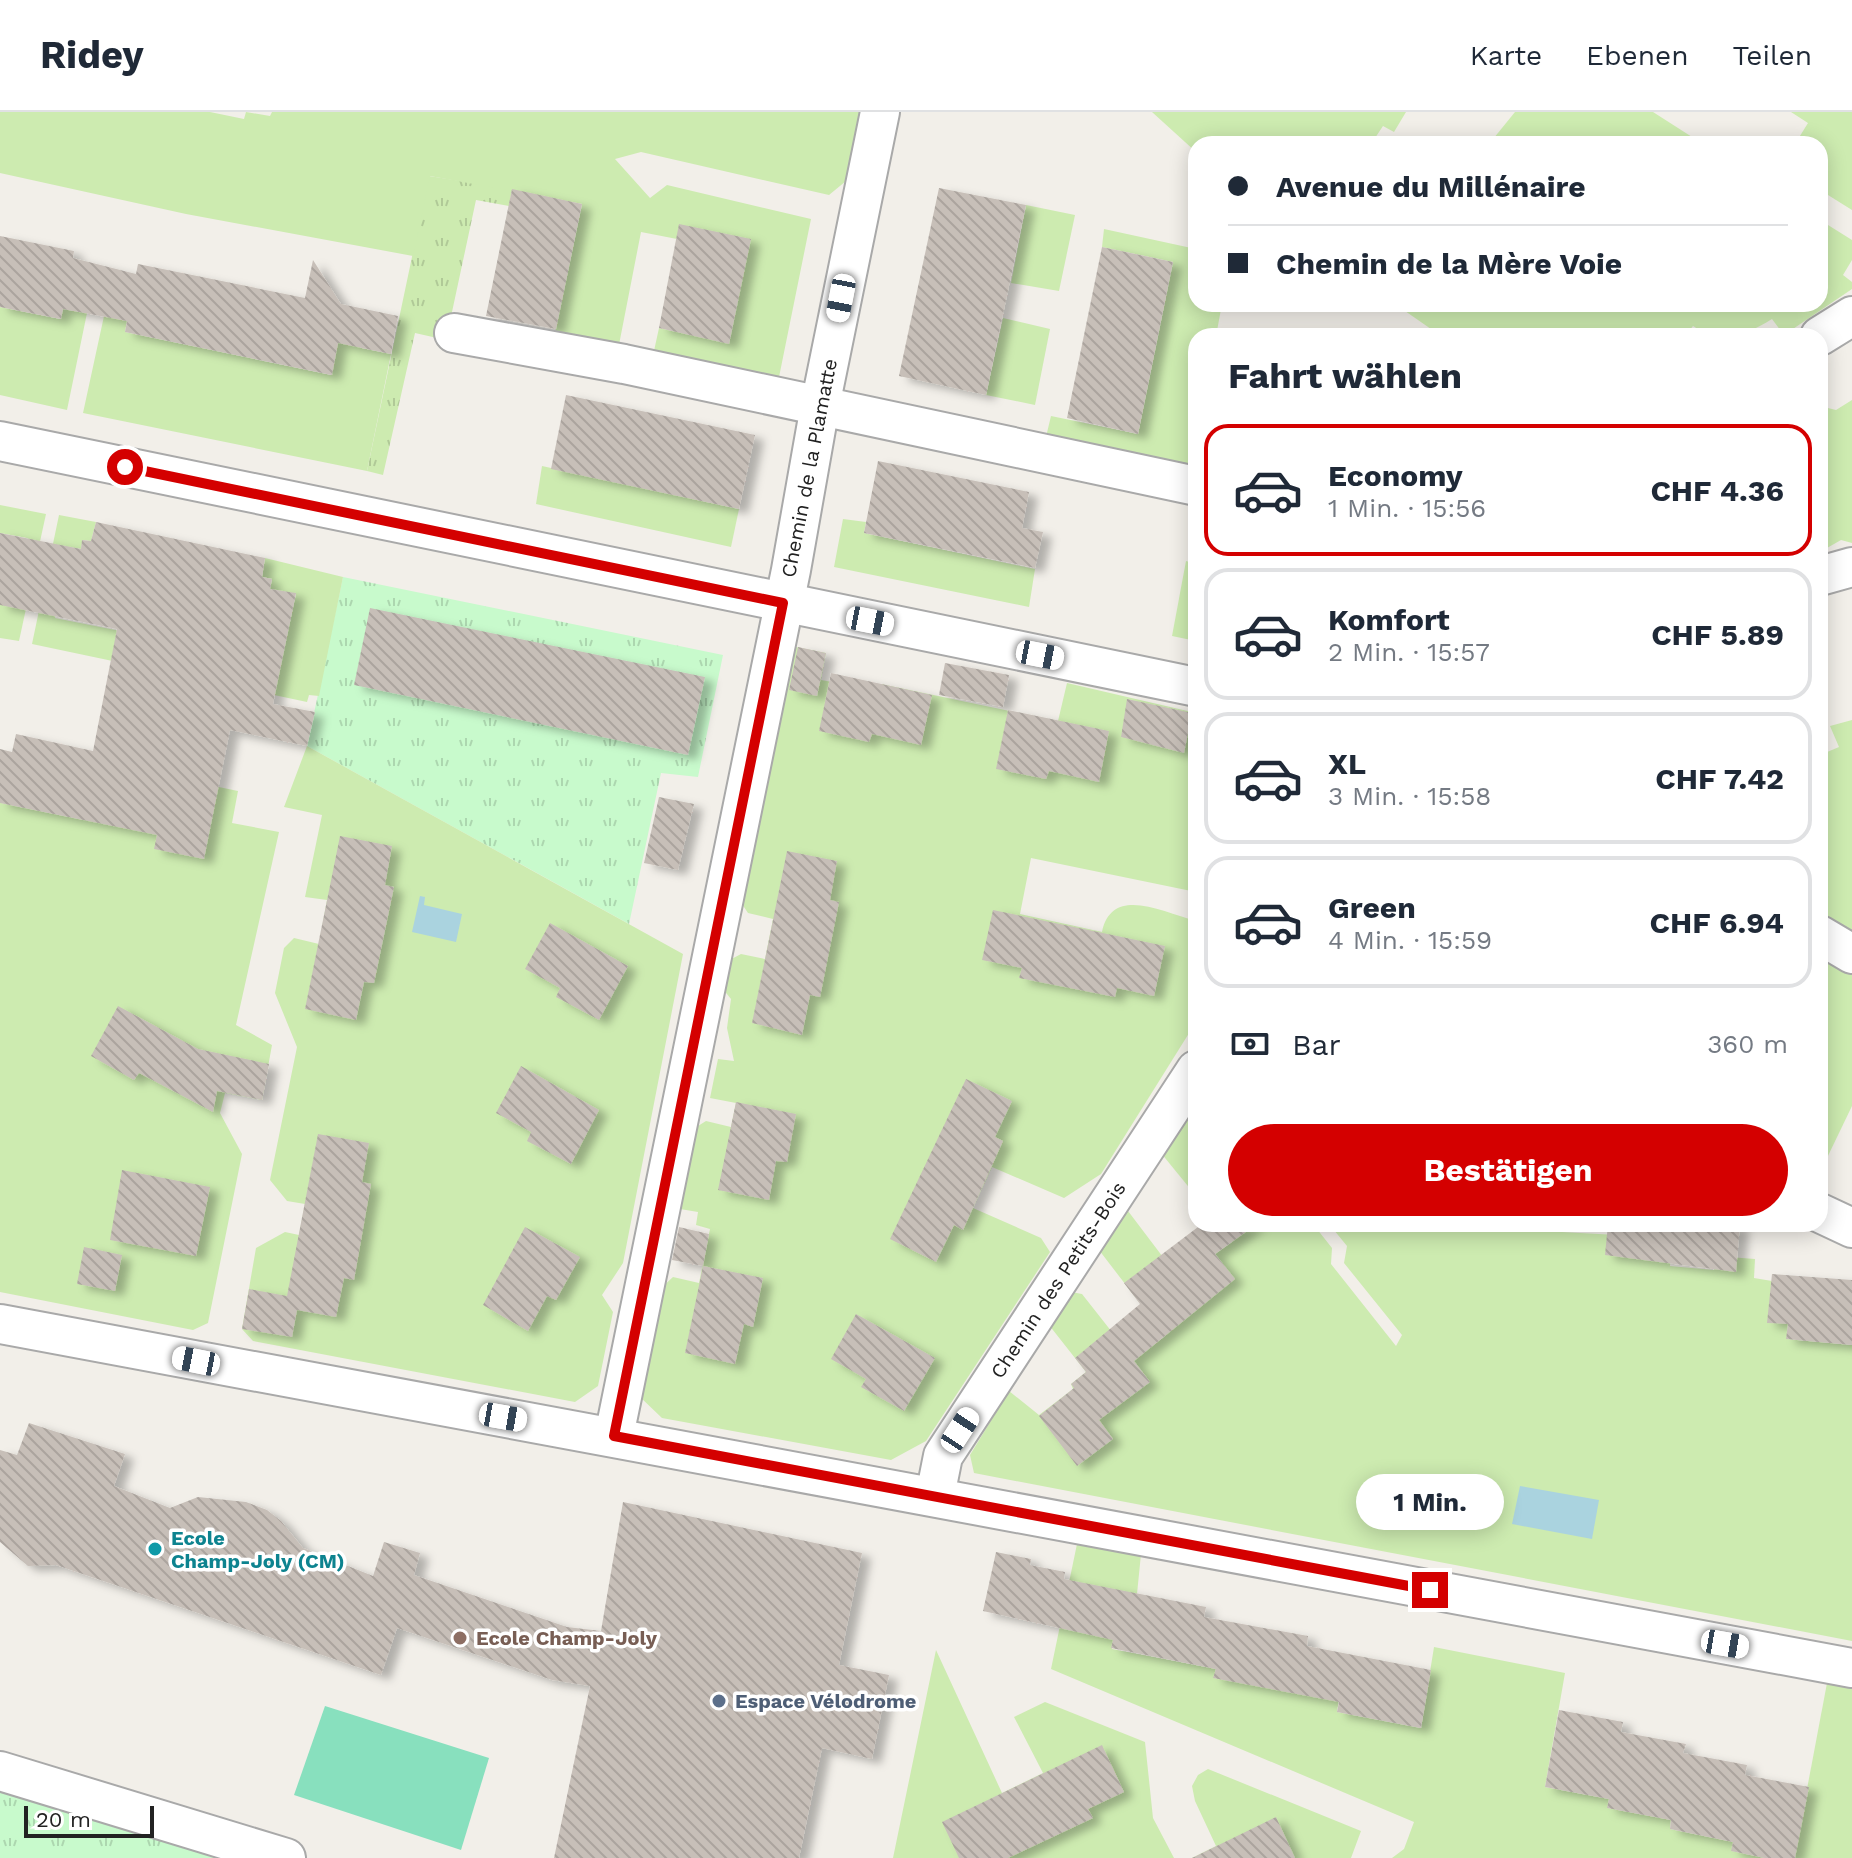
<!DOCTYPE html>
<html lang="de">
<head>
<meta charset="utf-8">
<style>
	:root { --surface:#fff; --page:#f6f6f7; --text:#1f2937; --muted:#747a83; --line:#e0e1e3; --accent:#d40000 }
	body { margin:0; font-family:"Work Sans",sans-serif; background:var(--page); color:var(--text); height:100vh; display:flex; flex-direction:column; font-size:30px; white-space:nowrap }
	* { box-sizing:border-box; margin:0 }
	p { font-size:26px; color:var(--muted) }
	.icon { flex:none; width:44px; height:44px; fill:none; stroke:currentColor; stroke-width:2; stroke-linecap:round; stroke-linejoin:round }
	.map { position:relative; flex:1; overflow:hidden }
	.details { position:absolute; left:1188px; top:216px; width:640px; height:904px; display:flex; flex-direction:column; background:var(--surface); border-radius:24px; box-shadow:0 4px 20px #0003 }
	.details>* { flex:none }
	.hud { position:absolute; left:1188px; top:24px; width:640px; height:176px; border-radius:24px; box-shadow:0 4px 20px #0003; display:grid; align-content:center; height:176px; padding:0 40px; background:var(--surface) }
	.scale { position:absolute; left:24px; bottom:20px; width:130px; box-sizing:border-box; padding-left:8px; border:4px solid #222; border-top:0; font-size:22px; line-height:28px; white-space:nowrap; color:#222; -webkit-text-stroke:6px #fff; paint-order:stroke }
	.end { position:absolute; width:36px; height:36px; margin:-18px; border:10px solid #d40000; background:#fff; box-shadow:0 0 0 4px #fff }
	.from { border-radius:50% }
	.bubble { position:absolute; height:56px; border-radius:28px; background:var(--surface); box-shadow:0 4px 20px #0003; font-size:26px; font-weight:700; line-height:56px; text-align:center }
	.car { position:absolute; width:24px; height:48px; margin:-24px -12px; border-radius:10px; box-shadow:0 0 6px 2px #0007; background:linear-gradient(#fff 24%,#345 0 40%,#fff 0 76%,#345 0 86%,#fff 0) }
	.hud b { display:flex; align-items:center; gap:28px; height:76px; font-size:30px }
	.hud b+b { border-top:2px solid var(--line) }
	.hud i { width:20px; height:20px; background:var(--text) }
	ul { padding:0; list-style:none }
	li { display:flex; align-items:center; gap:24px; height:132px; margin:0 16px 12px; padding:0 24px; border:4px solid var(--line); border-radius:24px }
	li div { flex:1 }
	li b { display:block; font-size:30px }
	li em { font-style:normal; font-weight:700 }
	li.on { border-color:var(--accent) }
	li>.icon { width:72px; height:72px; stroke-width:1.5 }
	h2 { padding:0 40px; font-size:36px; line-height:96px }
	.pay { display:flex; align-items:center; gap:20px; height:88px; padding:0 40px; font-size:30px }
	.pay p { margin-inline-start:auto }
	.cta { display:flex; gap:16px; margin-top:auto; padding:16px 40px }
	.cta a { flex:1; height:92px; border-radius:48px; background:var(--accent); color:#fff; font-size:32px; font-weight:700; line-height:92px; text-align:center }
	header { display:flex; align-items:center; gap:48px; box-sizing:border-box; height:112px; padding:0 40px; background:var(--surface); border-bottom:2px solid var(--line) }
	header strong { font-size:38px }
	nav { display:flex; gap:44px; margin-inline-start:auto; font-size:28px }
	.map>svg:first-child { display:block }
</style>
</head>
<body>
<header>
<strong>Ridey</strong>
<nav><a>Karte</a><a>Ebenen</a><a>Teilen</a></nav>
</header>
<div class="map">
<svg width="1852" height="1746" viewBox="0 0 1852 1746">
	<defs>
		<pattern id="grass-tufts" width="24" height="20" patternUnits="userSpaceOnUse" patternTransform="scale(2)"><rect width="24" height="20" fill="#cdebb0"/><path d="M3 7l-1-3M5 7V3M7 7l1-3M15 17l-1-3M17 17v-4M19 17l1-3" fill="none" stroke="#b0c997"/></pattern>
		<pattern id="park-tufts" width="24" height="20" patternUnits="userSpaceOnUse" patternTransform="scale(2)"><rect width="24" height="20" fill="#c8facc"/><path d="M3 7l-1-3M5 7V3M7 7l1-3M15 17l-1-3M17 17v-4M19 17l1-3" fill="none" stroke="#acd6af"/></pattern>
		<pattern id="building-back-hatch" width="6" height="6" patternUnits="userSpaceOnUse" patternTransform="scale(2)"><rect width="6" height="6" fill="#c7bfb8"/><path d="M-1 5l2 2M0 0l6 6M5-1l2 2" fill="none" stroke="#aba49e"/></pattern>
		<filter id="shadow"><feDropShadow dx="9" dy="5" stdDeviation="4" flood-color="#0004"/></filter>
	</defs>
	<rect width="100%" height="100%" fill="#f2efe9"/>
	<!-- grass -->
	<path fill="url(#grass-tufts)" d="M 429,64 L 512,77 L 509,94 L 476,88 L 446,228 L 415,221 L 383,363 L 367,359 Z"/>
	<!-- park -->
	<g fill="url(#park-tufts)">
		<path d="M 343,465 L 723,543 L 698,665 L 661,661 L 629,812 L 307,634 Z"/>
		<path d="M 0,1680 L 218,1746 L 0,1746 Z"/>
	</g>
	<!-- garden -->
	<g fill="#cdebb0">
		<path d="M 0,0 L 210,0 L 244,7 L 246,0 L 270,4 L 272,0 L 863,0 L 846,69 L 829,83 L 641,40 L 615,47 L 650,86 L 667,73 L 811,107 L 777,275 L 652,248 L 659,216 L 729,231 L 743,161 L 677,127 L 641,120 L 617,243 L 553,230 L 582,92 L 430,64 L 413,144 L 186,102 L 0,61 Z"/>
		<path d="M 1152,0 L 1406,0 L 1394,20 L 1383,14 L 1371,32 L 1196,32 L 1196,40 Z"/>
		<path d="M 1515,0 L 1653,0 L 1703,32 L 1489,32 Z"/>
		<path d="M 1791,0 L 1852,0 L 1852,98 L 1820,78 L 1820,32 L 1795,32 L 1808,11 Z"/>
		<path d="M 1026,93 L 1075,103 L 1059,179 L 1011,171 Z"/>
		<path d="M 1820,108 L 1852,128 L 1852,148 L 1843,163 L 1852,170 L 1852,177 L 1784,223 L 1772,207 C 1745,224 1720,233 1693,214 L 1685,224 L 1441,224 L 1395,192 L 1820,192 Z"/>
		<path d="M 1104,117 L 1196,137 L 1196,192 L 1222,192 L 1216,224 L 1196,224 L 1196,324 L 1189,360 L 1045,329 L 1051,304 L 1138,322 L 1173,150 L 1102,135 Z"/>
		<path d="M 0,195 L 60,207 L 63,197 L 87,201 L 67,298 L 0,283 Z"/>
		<path d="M 104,204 L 127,209 L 125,220 L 331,263 L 340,221 L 361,236 L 391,242 L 367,359 L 83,301 Z"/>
		<path d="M 1003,206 L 1050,217 L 1035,293 L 986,283 Z"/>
		<path d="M 1852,288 L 1852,431 L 1841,428 L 1820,440 L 1820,294 L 1836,298 Z"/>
		<path d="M 542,354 L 739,397 L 731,435 L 536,392 Z"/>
		<path d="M 0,393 L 46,402 L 39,434 L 27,426 L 0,421 Z"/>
		<path d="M 59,403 L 96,410 L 91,429 L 83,428 L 81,437 L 69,435 L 55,506 L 281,551 L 296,482 L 270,477 L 272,467 L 262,465 L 265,446 L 343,465 L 319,584 L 309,583 L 307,590 L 32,532 Z"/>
		<path d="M 843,407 L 866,410 L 864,421 L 1035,457 L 1029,495 L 834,455 Z"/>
		<path d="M 37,446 L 19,529 L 0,526 L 0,493 Z"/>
		<path d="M 1186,449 L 1196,452 L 1196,529 L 1172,524 Z"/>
		<path d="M 786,533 L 826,541 L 821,568 L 879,578 L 881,572 L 1058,609 L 1067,571 L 1196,601 L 1196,780 L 1031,746 L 1020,802 L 1102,820 C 1112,773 1162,800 1196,809 L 1196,910 L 1101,1062 L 1064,1086 L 992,1055 L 973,1096 L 1041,1126 L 1050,1140 L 926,1329 L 891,1348 L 662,1306 L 639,1284 L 660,1177 L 673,1165 L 699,1171 L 710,1117 L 696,1113 L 698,1100 L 674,1096 L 690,1019 L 706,1009 L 731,1015 L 736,991 L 710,986 L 718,947 L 734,949 L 727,916 L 731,887 L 718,871 L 724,851 L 741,842 L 765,847 L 773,807 L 748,801 L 738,786 Z"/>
		<path d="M 1852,608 L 1852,823 L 1820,802 L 1820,643 L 1839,635 L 1830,614 Z"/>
		<path d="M 307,634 L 683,842 L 623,1151 L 602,1183 L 613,1200 L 598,1274 L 575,1290 L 253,1229 L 242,1217 L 256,1136 L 285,1120 L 299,1123 L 305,1092 L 287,1089 L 270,1068 L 297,935 L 275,881 L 284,836 L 294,826 L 319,832 L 327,788 L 305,785 L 322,703 L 284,695 Z"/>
		<path d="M 128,656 L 238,679 L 232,711 L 279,720 L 236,913 L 272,933 L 262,988 L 225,981 L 220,1001 L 242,1042 L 208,1211 L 193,1218 L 0,1180 L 0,679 L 1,691 L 84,708 Z"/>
		<path d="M 1820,844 L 1852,863 L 1852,994 L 1826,1048 L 1820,1052 Z"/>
		<path d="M 1183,1007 L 1196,1011 L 1196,1084 L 1161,1041 Z"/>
		<path d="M 1125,1095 L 1200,1194 L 1234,1167 L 1215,1142 L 1232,1130 L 1218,1112 L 1313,1112 L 1332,1136 L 1331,1152 L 1396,1234 L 1402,1223 L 1344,1151 L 1347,1134 L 1329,1112 L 1563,1112 L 1562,1120 L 1672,1126 L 1670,1154 L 1714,1158 L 1716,1144 L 1755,1147 L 1754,1166 L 1772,1169 L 1788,1212 L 1787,1227 L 1852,1233 L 1852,1529 L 974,1361 L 970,1343 L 1009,1279 L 1039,1303 L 1073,1277 L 1071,1272 L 1086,1260 L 1049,1213 L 1071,1180 L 1082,1182 L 1134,1248 L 1165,1224 L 1099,1138 Z"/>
		<path d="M 1077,1432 L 1141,1442 L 1137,1482 L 1121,1480 L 1112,1537 L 1216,1557 L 1214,1566 L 1339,1587 L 1337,1600 L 1421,1616 L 1434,1535 L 1565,1561 L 1545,1675 L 1609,1687 L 1608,1696 L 1671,1708 L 1670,1717 L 1733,1730 L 1732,1739 L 1765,1746 L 1392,1746 L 1404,1737 L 1414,1710 L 1051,1557 Z"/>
		<path d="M 936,1538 L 1002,1681 L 1043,1661 L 1014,1605 L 1045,1590 L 1145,1630 L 1153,1706 L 1174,1746 L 893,1746 Z"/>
		<path d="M 1827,1571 L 1852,1575 L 1852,1746 L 1794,1746 Z"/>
		<path d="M 1208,1657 L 1361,1719 L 1351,1746 L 1192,1746 L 1216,1734 L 1195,1689 L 1192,1674 L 1198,1663 Z"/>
	</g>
	<!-- pitch -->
	<path fill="#88e0be" d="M 325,1594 L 489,1646 L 461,1738 L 294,1683 Z"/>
	<!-- water -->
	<g fill="#aad3df">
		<path d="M 420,784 L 425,785 L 424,793 L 462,802 L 456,830 L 412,820 Z"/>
		<path d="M 1520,1374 L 1599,1388 L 1592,1427 L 1512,1412 Z"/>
	</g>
	<!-- building -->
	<g fill="url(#building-back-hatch)" filter="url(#shadow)">
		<path d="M 939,76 L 1026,93 L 986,283 L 899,264 Z"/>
		<path d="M 512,77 L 582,92 L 556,217 L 486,204 Z"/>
		<path d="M 679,112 L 751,127 L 729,232 L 659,216 Z"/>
		<path d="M 0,124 L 74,139 L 73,146 L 136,162 L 138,152 L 305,186 L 313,148 L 341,192 L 398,204 L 391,242 L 338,231 L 332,263 L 125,220 L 127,209 L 63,197 L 61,207 L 0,195 Z"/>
		<path d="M 1102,135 L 1173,150 L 1138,322 L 1067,306 Z"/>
		<path d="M 566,283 L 755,323 L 739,397 L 551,357 Z"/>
		<path d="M 878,349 L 1029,380 L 1022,416 L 1043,420 L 1035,456 L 864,421 Z"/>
		<path d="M 96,410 L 265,446 L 262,465 L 272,467 L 270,477 L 296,481 L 273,592 L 315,600 L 307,634 L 230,618 L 204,747 L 154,737 L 157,723 L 0,691 L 0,637 L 12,640 L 16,622 L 93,639 L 117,517 L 0,493 L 0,421 L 81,437 L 82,428 L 91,429 Z"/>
		<path d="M 370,496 L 705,565 L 688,643 L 354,573 Z"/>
		<path d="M 798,535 L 826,541 L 817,584 L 789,578 Z"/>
		<path d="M 945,551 L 1009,563 L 1003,595 L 939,583 Z"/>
		<path d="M 831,561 L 932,583 L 921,633 L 872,622 L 869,630 L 819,619 Z"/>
		<path d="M 1127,587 L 1192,601 L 1184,641 L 1121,625 Z"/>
		<path d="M 1008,598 L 1109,619 L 1099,670 L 1049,659 L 1046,667 L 996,657 Z"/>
		<path d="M 659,685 L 694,692 L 678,758 L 644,751 Z"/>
		<path d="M 340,724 L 392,734 L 385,773 L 394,775 L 374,871 L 364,870 L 356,908 L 305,897 Z"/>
		<path d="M 787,739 L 837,749 L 830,788 L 839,790 L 820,885 L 810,883 L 802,923 L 752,911 Z"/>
		<path d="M 993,798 L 1165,834 L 1154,884 L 1117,876 L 1115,885 L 1019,866 L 1022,856 L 982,848 Z"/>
		<path d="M 550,811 L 628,854 L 599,908 L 556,885 L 560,876 L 525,857 Z"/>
		<path d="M 118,894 L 198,937 L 269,952 L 262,988 L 217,979 L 213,1000 L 139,961 L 134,968 L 91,944 Z"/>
		<path d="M 521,954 L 599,998 L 571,1052 L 527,1029 L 531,1020 L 496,1001 Z"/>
		<path d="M 966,967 L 1012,989 L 995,1025 L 1003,1029 L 963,1118 L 954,1113 L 936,1150 L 890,1127 Z"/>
		<path d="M 736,990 L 796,1002 L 787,1050 L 776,1049 L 769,1088 L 718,1078 Z"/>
		<path d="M 318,1022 L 369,1031 L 362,1070 L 371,1072 L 354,1168 L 344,1166 L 336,1205 L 297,1198 L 292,1225 L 242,1217 L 249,1177 L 287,1184 Z"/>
		<path d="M 122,1058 L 210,1075 L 196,1144 L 110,1128 Z"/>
		<path d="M 1202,1112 L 1257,1112 L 1215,1142 L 1235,1167 L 1134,1249 L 1150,1270 L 1099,1308 L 1113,1327 L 1077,1354 L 1039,1304 L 1074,1276 L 1071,1272 L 1086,1260 L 1075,1246 L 1140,1192 L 1124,1171 Z"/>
		<path d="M 1608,1112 L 1740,1112 L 1736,1160 L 1605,1143 Z"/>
		<path d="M 525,1115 L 580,1145 L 556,1188 L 547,1184 L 528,1219 L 483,1193 Z"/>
		<path d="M 679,1115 L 709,1122 L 703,1154 L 672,1148 Z"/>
		<path d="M 84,1135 L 122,1143 L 115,1179 L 77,1172 Z"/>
		<path d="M 703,1154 L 763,1166 L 753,1215 L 744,1212 L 735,1252 L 685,1241 Z"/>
		<path d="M 1772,1162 L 1852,1168 L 1852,1233 L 1786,1227 L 1788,1212 L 1767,1211 Z"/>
		<path d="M 856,1202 L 935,1246 L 904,1299 L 861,1275 L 866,1267 L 831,1247 Z"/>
		<path d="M 29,1311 L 125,1342 L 114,1374 L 170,1396 L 198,1385 L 246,1390 L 267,1398 L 281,1409 L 303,1436 L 373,1464 L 384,1430 L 420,1441 L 414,1463 L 567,1515 L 601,1519 L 623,1390 L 862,1441 L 839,1553 L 889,1563 L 872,1647 L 822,1636 L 799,1746 L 554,1746 L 590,1574 L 552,1568 L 397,1516 L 381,1563 L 56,1453 L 28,1454 L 0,1430 L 0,1338 L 17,1343 Z"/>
		<path d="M 996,1440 L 1031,1447 L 1030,1453 L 1065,1460 L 1064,1467 L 1206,1495 L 1204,1505 L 1308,1524 L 1307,1534 L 1431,1558 L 1421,1616 L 1337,1600 L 1339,1590 L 1213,1566 L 1216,1557 L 1111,1536 L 1113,1528 L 983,1499 Z"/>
		<path d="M 1559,1598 L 1623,1610 L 1621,1620 L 1686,1632 L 1683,1641 L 1747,1653 L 1745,1663 L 1809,1675 L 1795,1746 L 1765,1746 L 1731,1739 L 1733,1730 L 1670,1717 L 1671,1708 L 1607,1696 L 1609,1687 L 1545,1675 Z"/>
		<path d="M 1102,1633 L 1124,1680 L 1088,1697 L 1093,1706 L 1008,1746 L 959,1746 L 942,1710 Z"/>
		<path d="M 1276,1705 L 1295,1746 L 1192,1746 Z"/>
	</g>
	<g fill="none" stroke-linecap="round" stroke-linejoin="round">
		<defs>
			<g id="street">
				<path d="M 454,221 L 624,252 L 1196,374"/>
				<path d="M 1820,224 L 1852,204"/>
				<path d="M 0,329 L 1196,575"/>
				<path d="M 1820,464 L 1852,455"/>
				<path d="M 1820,823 L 1852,842"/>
				<path d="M 1820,1101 L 1852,1116"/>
				<path d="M 0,1212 L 1852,1556"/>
				<path d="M 614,1324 L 791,458 L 820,294 L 880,0"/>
				<path d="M 935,1384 L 943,1344 L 1196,958"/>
				<path d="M 0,1659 L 286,1746"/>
			</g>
		</defs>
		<!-- street casing -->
		<use href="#street" stroke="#a9a9a9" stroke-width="42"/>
		<!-- street -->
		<use href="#street" stroke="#fff" stroke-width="38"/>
	</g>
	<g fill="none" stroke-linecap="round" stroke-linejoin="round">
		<!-- route -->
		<path stroke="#d40000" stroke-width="10" d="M 125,355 L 783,491 L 614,1324 L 1430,1478"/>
	</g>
	<!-- markers -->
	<circle fill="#0f9aa8" stroke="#fff" stroke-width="3" cx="155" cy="1437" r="8"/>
	<circle fill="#8d6e63" stroke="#fff" stroke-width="3" cx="460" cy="1526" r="8"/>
	<circle fill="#5c6f8a" stroke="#fff" stroke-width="3" cx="719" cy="1589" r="8"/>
	<g text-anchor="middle" stroke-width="7" stroke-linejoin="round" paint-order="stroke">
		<!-- street labels -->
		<g font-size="20" fill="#222" stroke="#fff">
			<text transform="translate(809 356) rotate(-79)" y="7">Chemin de la Plamatte</text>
			<text transform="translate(1058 1168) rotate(-57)" y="7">Chemin des Petits-Bois</text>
		</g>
		<!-- culture labels -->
		<g font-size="20" font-weight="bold" fill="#0d838f" stroke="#fff" text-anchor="start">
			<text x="171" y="1433">Ecole<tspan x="171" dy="23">Champ-Joly (CM)</tspan></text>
		</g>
		<!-- education labels -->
		<g font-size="20" font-weight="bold" fill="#785e54" stroke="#fff" text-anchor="start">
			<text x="476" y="1533">Ecole Champ-Joly</text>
		</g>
		<!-- service labels -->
		<g font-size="20" font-weight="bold" fill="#4e5e75" stroke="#fff" text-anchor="start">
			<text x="735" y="1596">Espace Vélodrome</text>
		</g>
	</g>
</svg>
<div class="scale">20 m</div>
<i class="end from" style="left:125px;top:355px"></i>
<i class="end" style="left:1430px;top:1478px"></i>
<div class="bubble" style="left:1356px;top:1362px;width:148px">1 Min.</div>
<i class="car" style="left:841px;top:186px;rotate:191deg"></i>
<i class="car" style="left:870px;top:509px;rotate:101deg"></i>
<i class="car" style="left:1040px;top:543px;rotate:101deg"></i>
<i class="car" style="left:196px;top:1249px;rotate:281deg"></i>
<i class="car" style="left:503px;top:1305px;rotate:100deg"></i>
<i class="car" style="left:960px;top:1318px;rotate:33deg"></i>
<i class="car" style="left:1725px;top:1532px;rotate:100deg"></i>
<div class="hud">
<b><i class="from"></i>Avenue du Millénaire</b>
<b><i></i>Chemin de la Mère Voie</b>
</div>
<section class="details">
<h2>Fahrt wählen</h2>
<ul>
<li class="on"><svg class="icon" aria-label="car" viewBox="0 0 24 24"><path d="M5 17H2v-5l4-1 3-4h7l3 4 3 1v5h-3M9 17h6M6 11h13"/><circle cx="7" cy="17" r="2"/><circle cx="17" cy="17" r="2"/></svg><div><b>Economy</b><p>1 Min. · 15:56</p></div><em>CHF 4.36</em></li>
<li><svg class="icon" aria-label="car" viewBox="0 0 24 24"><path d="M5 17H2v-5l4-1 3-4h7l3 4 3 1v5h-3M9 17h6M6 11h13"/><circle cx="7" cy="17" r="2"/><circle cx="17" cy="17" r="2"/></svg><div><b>Komfort</b><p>2 Min. · 15:57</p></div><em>CHF 5.89</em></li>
<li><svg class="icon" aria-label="car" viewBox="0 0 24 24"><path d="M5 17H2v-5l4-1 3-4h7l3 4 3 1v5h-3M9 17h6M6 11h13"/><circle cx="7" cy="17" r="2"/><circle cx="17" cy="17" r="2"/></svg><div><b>XL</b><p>3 Min. · 15:58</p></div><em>CHF 7.42</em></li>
<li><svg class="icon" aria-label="car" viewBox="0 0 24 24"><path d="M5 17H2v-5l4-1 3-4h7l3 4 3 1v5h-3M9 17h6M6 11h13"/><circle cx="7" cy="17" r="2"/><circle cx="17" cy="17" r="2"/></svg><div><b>Green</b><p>4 Min. · 15:59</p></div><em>CHF 6.94</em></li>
</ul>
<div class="pay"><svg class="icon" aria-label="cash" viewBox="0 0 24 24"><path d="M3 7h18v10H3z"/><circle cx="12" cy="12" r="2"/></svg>Bar<p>360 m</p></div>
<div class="cta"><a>Bestätigen</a></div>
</section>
</div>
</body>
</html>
